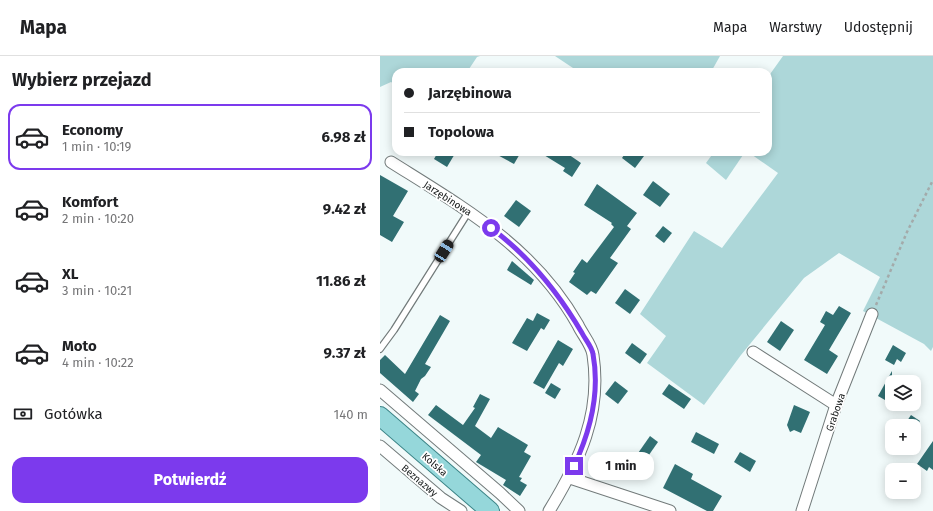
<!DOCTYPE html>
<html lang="pl">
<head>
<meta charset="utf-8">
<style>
	:root { --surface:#fff; --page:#f2f2f2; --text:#202124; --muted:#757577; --line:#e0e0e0; --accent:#7c3aed }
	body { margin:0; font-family:"Fira Sans",sans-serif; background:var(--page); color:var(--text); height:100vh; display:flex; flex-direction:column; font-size:15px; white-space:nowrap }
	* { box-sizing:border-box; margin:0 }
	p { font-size:13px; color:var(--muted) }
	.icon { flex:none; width:22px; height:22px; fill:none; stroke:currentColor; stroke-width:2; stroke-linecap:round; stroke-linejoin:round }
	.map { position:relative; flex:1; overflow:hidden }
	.sheet { display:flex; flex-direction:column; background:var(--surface); width:380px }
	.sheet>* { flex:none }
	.banner { position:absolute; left:12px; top:12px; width:380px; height:88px; border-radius:12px; box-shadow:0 2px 10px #0003; display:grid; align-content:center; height:88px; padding:0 12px; background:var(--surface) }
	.buttons { position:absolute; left:505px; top:319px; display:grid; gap:8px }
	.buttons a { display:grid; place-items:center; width:36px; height:36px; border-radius:8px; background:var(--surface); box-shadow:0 2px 10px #0003; font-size:20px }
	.end { position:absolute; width:18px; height:18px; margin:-9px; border:5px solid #7c3aed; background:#fff; box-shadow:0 0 0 2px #fff }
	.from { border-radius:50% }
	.bubble { position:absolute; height:28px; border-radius:12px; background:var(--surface); box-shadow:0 2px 10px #0003; font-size:13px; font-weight:700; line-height:28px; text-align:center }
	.car { position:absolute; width:12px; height:24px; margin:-12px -6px; border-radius:5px; box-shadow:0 0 3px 1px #0007; background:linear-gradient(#222 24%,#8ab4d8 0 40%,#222 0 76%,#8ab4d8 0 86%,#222 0) }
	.banner b { display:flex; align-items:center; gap:14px; height:38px; font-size:15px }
	.banner b+b { border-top:1px solid var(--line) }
	.banner i { width:10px; height:10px; background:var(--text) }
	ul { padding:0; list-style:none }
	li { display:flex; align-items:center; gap:12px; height:66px; margin:0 8px 6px; padding:0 4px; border:2px solid transparent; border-radius:12px }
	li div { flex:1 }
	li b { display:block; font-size:15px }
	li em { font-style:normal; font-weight:700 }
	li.active { border-color:var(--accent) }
	li>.icon { width:36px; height:36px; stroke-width:1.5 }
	h2 { padding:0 12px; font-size:18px; line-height:48px }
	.pay { display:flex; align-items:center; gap:10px; height:44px; padding:0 12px; font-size:15px }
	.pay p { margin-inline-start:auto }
	.action { display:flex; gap:8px; margin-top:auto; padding:8px 12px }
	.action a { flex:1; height:46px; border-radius:12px; background:var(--accent); color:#fff; font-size:16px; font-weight:700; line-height:46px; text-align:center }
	header { display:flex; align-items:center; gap:24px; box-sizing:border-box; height:56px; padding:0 20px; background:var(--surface); border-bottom:1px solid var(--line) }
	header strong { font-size:19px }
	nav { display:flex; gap:22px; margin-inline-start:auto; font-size:14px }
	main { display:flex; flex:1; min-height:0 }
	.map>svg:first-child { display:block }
</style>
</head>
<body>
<header>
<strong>Mapa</strong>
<nav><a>Mapa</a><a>Warstwy</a><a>Udostępnij</a></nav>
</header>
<main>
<section class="sheet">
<h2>Wybierz przejazd</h2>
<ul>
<li class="active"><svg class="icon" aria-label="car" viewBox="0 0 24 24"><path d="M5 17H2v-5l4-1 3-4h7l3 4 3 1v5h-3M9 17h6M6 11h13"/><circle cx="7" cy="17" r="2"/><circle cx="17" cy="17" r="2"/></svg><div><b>Economy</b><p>1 min · 10:19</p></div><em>6.98 zł</em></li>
<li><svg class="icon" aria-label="car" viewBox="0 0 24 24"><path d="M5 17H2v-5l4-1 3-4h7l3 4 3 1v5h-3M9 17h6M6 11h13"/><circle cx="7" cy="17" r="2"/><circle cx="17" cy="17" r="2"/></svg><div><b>Komfort</b><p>2 min · 10:20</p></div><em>9.42 zł</em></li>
<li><svg class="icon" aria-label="car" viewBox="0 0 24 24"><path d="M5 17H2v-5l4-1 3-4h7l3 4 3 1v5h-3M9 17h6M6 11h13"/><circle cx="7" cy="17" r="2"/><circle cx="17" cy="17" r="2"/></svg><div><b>XL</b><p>3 min · 10:21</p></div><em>11.86 zł</em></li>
<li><svg class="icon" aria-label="car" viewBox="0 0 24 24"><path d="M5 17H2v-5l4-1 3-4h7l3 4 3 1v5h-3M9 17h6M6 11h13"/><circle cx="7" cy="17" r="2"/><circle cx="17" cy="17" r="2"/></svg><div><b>Moto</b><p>4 min · 10:22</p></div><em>9.37 zł</em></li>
</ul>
<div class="pay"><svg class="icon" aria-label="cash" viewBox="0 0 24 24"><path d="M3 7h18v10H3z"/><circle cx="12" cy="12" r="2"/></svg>Gotówka<p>140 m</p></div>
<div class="action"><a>Potwierdź</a></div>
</section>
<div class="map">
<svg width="553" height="455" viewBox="0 0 553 455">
	<rect width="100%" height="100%" fill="#f1fafa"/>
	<!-- green -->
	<g fill="#add7d9">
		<path d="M 0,0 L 100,0 L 97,1 L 87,16 L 16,16 L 16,29 L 11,26 L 0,31 Z"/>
		<path d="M 175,0 L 340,0 L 331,16 L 199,16 Z"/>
		<path d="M 403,0 L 553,0 L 553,291 L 551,295 L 544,288 L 483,255 L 500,221 L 459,197 L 424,222 L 361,299 L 324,349 L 267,307 L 286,280 L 260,258 L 314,175 L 342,192 L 398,117 L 368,96 L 388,96 L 388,21 Z"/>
		<path d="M 334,96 L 365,96 L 346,124 L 326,107 Z"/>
	</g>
	<!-- building -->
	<g fill="#317073">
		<path d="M 58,96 L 76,96 L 67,111 L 54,103 Z"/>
		<path d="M 112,96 L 141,96 L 134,108 Z"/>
		<path d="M 159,96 L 185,96 L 201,107 L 192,121 L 183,115 L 185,112 Z"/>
		<path d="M 246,96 L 267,96 L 255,112 L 242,102 Z"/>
		<path d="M 0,119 L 28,135 L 13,160 L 24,166 L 12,186 L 0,179 Z"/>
		<path d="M 273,125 L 290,138 L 280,151 L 263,139 Z"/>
		<path d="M 217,128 L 257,157 L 247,170 L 251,173 L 230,202 L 238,207 L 216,238 L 211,235 L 207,239 L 189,226 L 195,217 L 193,216 L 202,203 L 207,207 L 234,171 L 231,168 L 232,167 L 204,149 Z"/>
		<path d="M 136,144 L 151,155 L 139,171 L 124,160 Z"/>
		<path d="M 283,170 L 292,177 L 284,187 L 275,180 Z"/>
		<path d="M 132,205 L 154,224 L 151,229 L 127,214 Z"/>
		<path d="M 245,233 L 260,244 L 250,258 L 235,247 Z"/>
		<path d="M 459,250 L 471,257 L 449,294 L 458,300 L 447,318 L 424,304 L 445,269 L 440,266 L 446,255 L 453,259 Z"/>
		<path d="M 157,257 L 170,264 L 164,274 L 161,272 L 147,295 L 132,287 L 147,262 L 153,265 Z"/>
		<path d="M 60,259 L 70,265 L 45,308 L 51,311 L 45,320 L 41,323 L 35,335 L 39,338 L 33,346 L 0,317 L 0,304 L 5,299 L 25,318 Z"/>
		<path d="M 401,265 L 414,274 L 400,295 L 387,286 Z"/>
		<path d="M 178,284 L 193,293 L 183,310 L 179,307 L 164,333 L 153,327 Z"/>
		<path d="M 252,287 L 267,298 L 260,308 L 245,297 Z"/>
		<path d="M 513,289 L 526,297 L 521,306 L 517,303 L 514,309 L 505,304 Z"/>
		<path d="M 512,315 L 512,348 L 498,340 Z"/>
		<path d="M 235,325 L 248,335 L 238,348 L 225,338 Z"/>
		<path d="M 171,327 L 181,333 L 175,343 L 165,337 Z"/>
		<path d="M 289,328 L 311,343 L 304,353 L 282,338 Z"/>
		<path d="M 100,338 L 110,343 L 95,370 L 111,382 L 118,371 L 148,389 L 144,396 L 151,400 L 139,421 L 142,422 L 140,425 L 147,429 L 140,440 L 123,429 L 126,424 L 96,406 L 101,399 L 48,359 L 56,349 L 83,369 L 95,352 L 93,351 Z"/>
		<path d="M 414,349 L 430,356 L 421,377 L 414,374 L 410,376 L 407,369 Z"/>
		<path d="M 531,359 L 540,365 L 535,374 L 534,370 L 525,368 Z"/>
		<path d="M 316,376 L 339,388 L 334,398 L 311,386 Z"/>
		<path d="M 270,380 L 278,386 L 264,406 L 256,400 Z"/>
		<path d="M 553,385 L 553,414 L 549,411 L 547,415 L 537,408 Z"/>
		<path d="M 360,396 L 376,405 L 370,416 L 354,406 Z"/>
		<path d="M 295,408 L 313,418 L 311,423 L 342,440 L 333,455 L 327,455 L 283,432 Z"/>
	</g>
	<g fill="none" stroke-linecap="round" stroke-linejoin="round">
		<defs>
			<path id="lane" d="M 0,293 L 14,274 L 89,155"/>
			<g id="street">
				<path d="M 11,106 C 84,152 154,191 198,269 C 202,278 212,289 213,299 C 222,358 199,406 169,455"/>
				<path d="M 373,296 L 456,349"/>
				<path d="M 0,334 L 120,437 L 139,455"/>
				<path d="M 0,390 L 61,442 L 81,455"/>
				<path d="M 190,422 L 290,455"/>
				<path d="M 422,455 L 456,349 L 492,258"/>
			</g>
			<path id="primary" d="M 0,360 L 110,455"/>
		</defs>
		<!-- lane casing -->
		<use href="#lane" stroke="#727a7a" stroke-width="8"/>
		<!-- street casing -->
		<use href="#street" stroke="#727a7a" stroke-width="13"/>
		<!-- primary casing -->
		<use href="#primary" stroke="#3b8487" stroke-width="20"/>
		<!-- path -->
		<path stroke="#a3aaaa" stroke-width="2.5" stroke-dasharray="3 3" stroke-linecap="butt" d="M 496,249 L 527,176 L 553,124"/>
		<!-- lane -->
		<use href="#lane" stroke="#fff" stroke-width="5.5"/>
		<!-- street -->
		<use href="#street" stroke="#fff" stroke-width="11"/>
		<!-- primary -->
		<use href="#primary" stroke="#95d7da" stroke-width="18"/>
	</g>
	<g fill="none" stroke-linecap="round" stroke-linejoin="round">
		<!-- route -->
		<path stroke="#7c3aed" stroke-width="5" d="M 111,172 C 149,200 178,236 202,277 C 205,283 212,291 213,298 C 220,336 210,376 194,410"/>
	</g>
	<g text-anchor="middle" stroke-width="3.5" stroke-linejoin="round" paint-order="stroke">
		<!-- street labels -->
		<g font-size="10" fill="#161a1a" stroke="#fff">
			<text transform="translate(68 142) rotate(33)" y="4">Jarzębinowa</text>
			<text transform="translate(455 356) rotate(-71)" y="4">Grabowa</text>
			<text transform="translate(55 408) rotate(41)" y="4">Kolska</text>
			<text transform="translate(40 424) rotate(40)" y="4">Beznazwy</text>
		</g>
	</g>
</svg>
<div class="buttons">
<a><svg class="icon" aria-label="layers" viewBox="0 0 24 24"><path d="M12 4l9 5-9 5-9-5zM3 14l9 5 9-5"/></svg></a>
<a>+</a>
<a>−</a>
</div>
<i class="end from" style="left:111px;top:172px"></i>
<i class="end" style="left:194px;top:410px"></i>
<div class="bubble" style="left:208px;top:396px;width:66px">1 min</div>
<i class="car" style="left:64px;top:195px;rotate:32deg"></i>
<div class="banner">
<b><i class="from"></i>Jarzębinowa</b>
<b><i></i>Topolowa</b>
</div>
</div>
</main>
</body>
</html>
